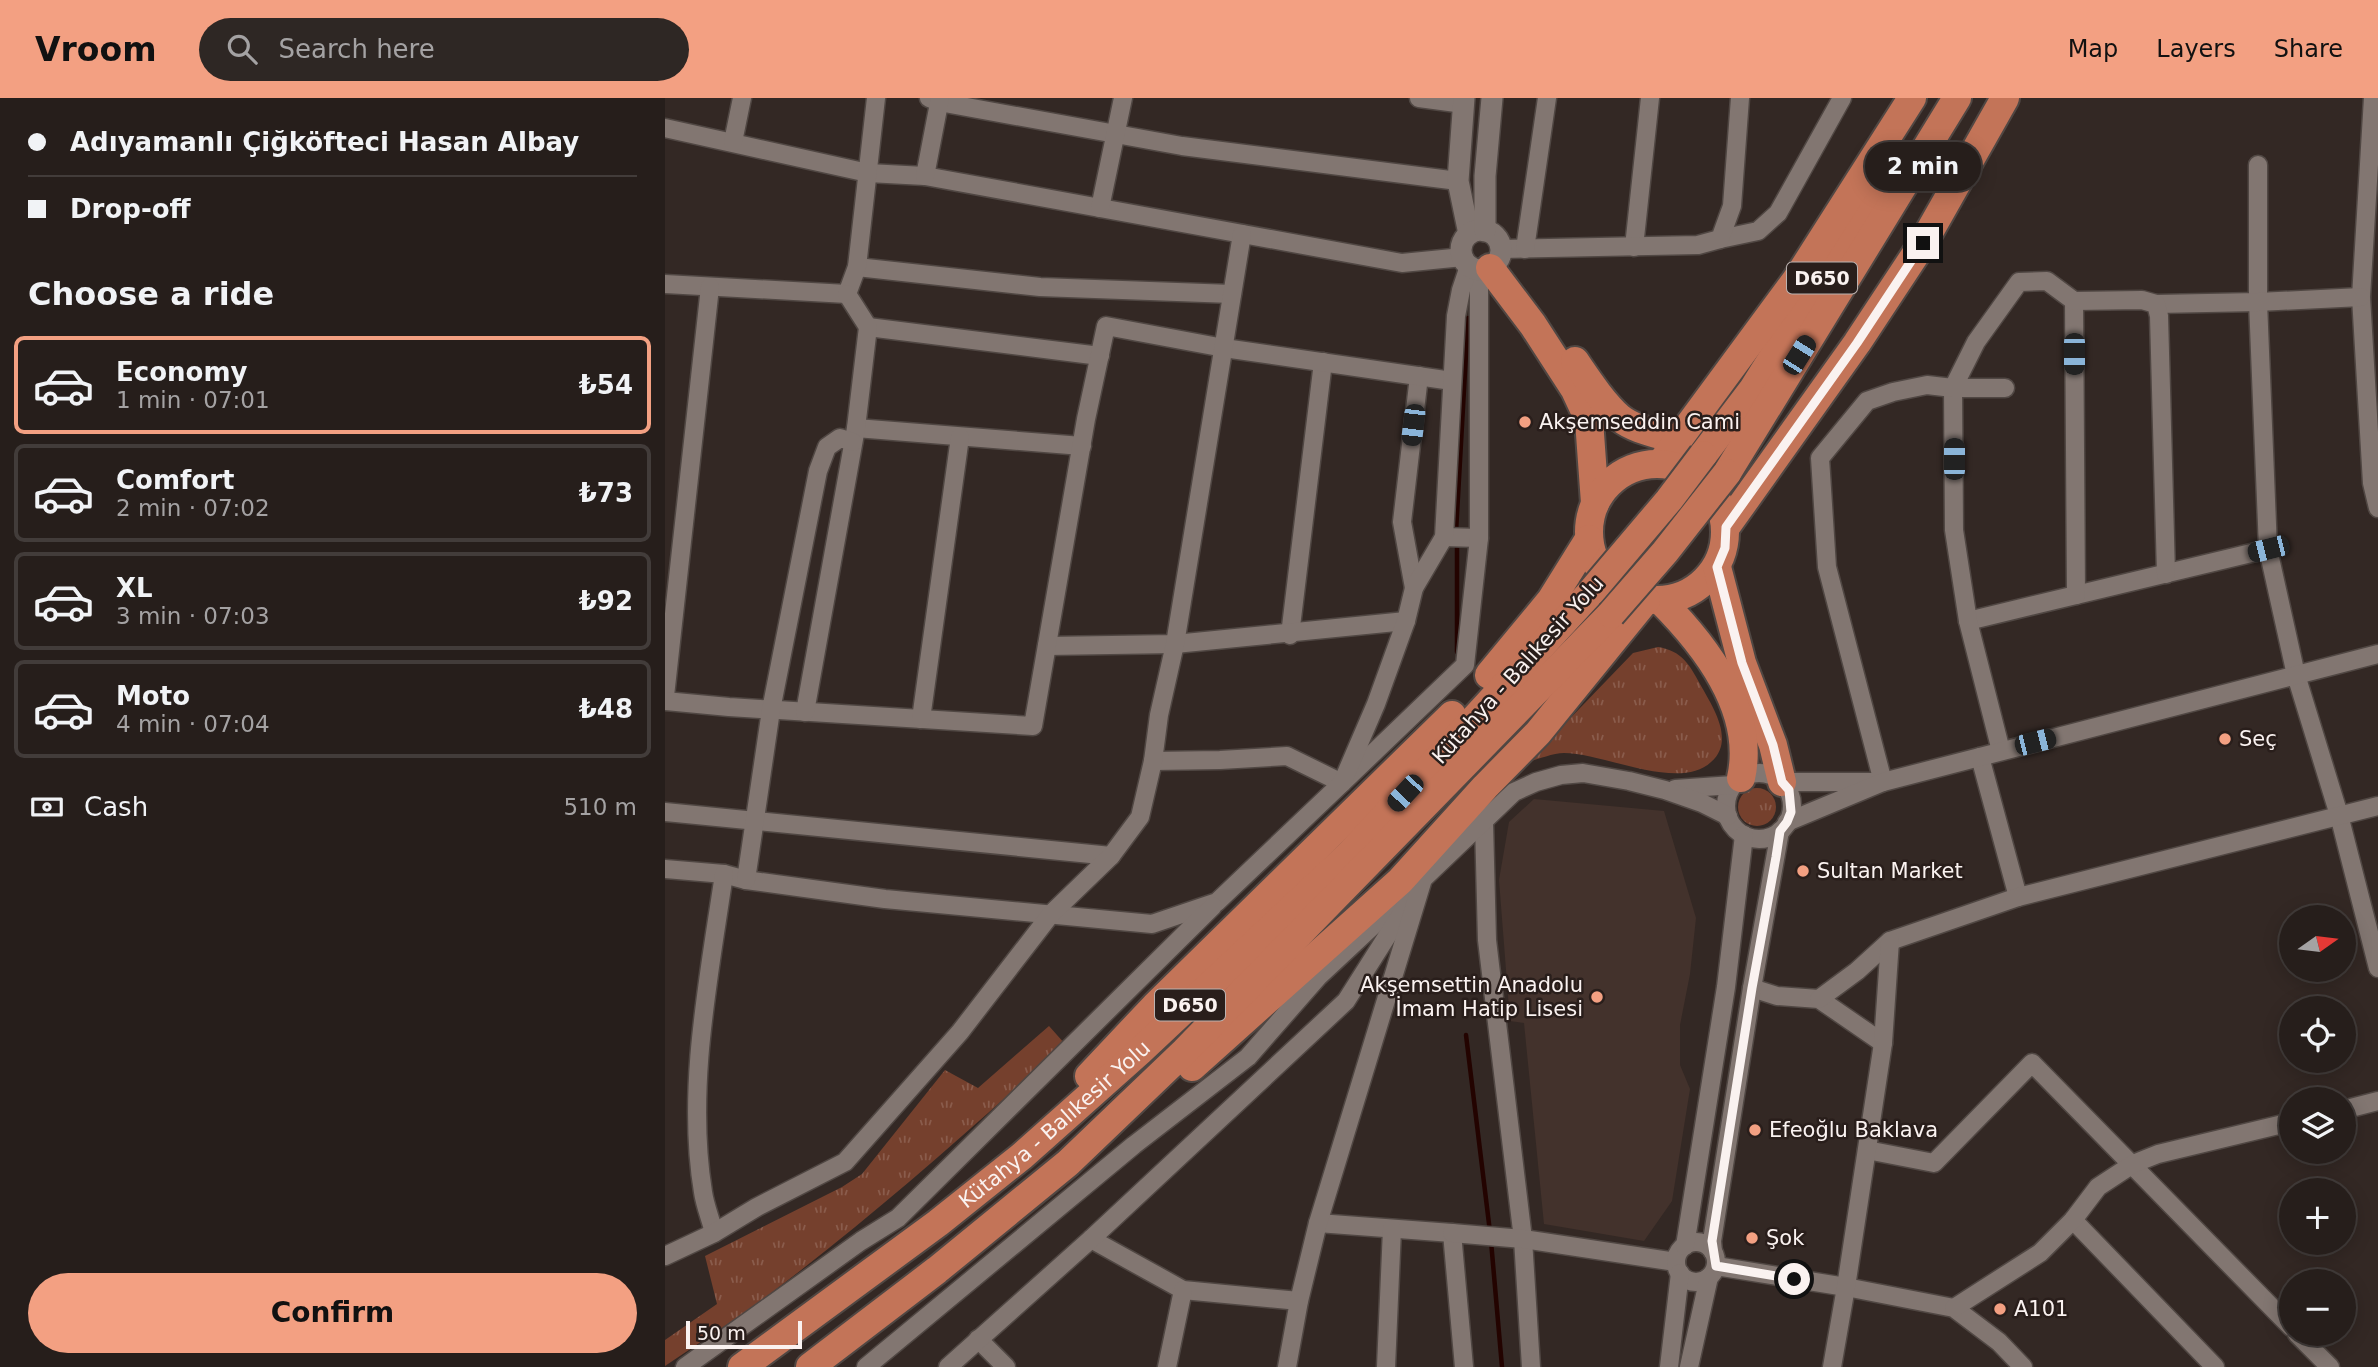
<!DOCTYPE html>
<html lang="en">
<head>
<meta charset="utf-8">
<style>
	:root { --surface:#261e1b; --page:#2e2724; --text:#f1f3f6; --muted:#a4a2a3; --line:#423c3a; --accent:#f3a082 }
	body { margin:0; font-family:"DejaVu Sans",sans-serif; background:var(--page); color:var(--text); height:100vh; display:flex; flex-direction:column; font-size:26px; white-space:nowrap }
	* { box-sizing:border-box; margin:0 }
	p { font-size:23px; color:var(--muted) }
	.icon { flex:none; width:38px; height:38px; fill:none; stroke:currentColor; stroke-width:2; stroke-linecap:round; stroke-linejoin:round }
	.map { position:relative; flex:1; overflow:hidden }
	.side { display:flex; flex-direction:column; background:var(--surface); width:665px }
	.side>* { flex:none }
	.hud { display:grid; align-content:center; height:154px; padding:0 28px; background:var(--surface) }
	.needle { width:46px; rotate:76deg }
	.fabs { position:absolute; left:1614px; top:807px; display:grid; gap:14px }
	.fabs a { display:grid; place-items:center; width:77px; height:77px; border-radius:50%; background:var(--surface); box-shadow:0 4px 18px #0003,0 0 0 2px var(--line); font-size:35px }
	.scale { position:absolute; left:21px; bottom:18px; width:116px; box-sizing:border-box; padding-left:7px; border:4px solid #faf2f0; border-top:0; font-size:19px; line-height:24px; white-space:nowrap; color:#faf2f0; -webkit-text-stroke:5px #291e1b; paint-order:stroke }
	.end { position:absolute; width:32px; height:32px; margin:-16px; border:9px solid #faf2f0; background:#111; box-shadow:0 0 0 4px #111 }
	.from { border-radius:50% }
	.bubble { position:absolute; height:49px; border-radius:24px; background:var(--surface); box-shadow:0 4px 18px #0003,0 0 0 2px var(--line); font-size:23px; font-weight:800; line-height:49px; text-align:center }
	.car { position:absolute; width:21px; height:42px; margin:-21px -10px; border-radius:9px; box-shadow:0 0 5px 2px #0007; background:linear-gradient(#222 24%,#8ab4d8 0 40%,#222 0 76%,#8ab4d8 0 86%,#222 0) }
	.hud b { display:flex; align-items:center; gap:24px; height:66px; font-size:26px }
	.hud b+b { border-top:2px solid var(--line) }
	.hud i { width:18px; height:18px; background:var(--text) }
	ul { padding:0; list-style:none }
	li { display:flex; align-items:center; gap:21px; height:98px; margin:0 14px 10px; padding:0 14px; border:4px solid var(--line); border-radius:10px }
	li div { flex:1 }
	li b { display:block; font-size:26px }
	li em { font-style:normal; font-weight:800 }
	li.on { border-color:var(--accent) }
	li>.icon { width:63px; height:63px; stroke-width:1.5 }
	h2 { padding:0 28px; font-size:32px; line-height:84px }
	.pay { display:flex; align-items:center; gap:18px; height:77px; padding:0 28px; font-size:26px }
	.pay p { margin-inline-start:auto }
	.action { display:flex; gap:14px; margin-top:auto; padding:14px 28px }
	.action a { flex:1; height:80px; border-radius:42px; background:var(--accent); color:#111; font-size:28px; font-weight:800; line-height:80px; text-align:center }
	header { display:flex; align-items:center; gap:42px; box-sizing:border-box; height:98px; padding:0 35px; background:var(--accent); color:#111 }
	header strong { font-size:33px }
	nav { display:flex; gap:38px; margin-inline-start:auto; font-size:24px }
	.search { width:490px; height:63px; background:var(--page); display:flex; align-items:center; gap:18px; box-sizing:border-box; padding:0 24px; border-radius:38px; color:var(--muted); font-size:26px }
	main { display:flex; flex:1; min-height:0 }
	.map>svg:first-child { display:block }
</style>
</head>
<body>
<header>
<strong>Vroom</strong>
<div class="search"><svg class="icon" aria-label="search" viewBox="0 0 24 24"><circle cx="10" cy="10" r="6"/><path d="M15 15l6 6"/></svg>Search here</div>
<nav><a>Map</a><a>Layers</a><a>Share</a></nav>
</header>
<main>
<section class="side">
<div class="hud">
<b><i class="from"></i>Adıyamanlı Çiğköfteci Hasan Albay</b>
<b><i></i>Drop-off</b>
</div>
<h2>Choose a ride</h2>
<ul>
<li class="on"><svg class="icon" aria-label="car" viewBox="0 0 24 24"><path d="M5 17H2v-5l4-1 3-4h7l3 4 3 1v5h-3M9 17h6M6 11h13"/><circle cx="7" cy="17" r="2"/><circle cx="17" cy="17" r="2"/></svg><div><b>Economy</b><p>1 min · 07:01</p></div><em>₺54</em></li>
<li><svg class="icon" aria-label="car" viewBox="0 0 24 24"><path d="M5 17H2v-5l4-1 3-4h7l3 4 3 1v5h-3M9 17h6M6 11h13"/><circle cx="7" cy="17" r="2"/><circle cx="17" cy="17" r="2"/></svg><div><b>Comfort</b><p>2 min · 07:02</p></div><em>₺73</em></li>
<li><svg class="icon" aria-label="car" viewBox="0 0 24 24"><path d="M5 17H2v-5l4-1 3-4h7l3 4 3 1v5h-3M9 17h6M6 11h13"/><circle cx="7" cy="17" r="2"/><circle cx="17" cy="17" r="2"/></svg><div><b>XL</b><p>3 min · 07:03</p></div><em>₺92</em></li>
<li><svg class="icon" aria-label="car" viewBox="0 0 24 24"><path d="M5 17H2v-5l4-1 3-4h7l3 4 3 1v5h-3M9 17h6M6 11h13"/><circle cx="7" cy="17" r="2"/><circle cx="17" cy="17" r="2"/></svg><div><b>Moto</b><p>4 min · 07:04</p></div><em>₺48</em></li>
</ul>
<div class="pay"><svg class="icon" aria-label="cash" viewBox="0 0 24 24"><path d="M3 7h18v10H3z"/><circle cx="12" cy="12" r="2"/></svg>Cash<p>510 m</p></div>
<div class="action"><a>Confirm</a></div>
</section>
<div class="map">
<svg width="1713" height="1269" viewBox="0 0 1713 1269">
	<defs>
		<pattern id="grass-tufts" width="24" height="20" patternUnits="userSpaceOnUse" patternTransform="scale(1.75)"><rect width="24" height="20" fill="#75402d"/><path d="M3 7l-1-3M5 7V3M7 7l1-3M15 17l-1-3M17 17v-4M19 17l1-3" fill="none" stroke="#8a5c4c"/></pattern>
	</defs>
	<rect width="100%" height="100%" fill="#332824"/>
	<!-- built -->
	<path fill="#43322c" d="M 869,701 L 999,713 L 1031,820 L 1025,876 L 1015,927 L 1015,967 L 1025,991 L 1007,1103 L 979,1143 L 879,1126 L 859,925 L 845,923 L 834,782 L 844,724 Z"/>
	<!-- grass -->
	<g fill="url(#grass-tufts)">
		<path d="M 993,549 C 1017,553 1024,566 1035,586 C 1047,608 1071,642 1046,664 C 1014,694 939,655 899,655 C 888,655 874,661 863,664 L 968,555 Z"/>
		<circle cx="1092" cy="709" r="19"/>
		<path d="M 384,928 L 400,946 C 306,1031 211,1116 110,1192 C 75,1219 37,1243 0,1268 L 0,1242 L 52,1206 L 40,1158 L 177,1089 L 197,1076 L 280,972 L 313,990 Z"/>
	</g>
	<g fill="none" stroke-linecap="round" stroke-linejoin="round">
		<!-- stream -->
		<g stroke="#230300" stroke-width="4.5">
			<path d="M 791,434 L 803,220"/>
			<path d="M 792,443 L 792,554"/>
			<path d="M 801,937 L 825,1134"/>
			<path d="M 826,1143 L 837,1269"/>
		</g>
		<defs>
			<g id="minor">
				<path d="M 264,0 L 274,4 L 517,48 L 793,83"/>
				<path d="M 754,0 L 799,6"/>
				<path d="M 1708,0 L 1696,199 L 1707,385 L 1713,410"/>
				<path d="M 0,30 L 203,75 L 260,78 L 737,165 L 798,159"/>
				<path d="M 68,44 L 77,0"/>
				<path d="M 1593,67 L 1593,204 L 1603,451 L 1631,577 L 1674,717 L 1713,870"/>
				<path d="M 260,78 L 275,0"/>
				<path d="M 435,110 L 458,0"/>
				<path d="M 1055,141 L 1093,133 L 1113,115 L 1177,0"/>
				<path d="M 969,149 L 985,0"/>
				<path d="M 836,151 L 1033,147 L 1055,141 L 1067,108 L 1075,0"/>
				<path d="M 860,151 L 882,0"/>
				<path d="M 192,169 L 375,189 L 567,196"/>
				<path d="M 0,186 L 182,196 L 192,169 L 211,0"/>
				<path d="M 1491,206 L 1593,204 L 1696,199"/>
				<path d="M 203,229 L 435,258"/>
				<path d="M 191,330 L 417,348"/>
				<path d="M 779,439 L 814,440"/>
				<path d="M 749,490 L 737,424 L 754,278"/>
				<path d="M 1411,497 L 1603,451"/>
				<path d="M 1303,523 L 1411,497 L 1409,203"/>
				<path d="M 625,537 L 658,264"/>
				<path d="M 382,548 L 510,546 L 741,523"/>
				<path d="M 0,598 L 45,189"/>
				<path d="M 0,603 L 64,609 L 368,628 L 421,321 L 441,228 L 559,250 L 787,283"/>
				<path d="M 140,614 L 191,330 L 203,229 L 182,196"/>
				<path d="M 256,621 L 295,339"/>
				<path d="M 1336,653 L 1303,523 L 1289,432 L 1288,290 L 1311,244 L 1354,184 L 1382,183 L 1409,203 L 1477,202 L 1491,206 L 1494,218 L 1501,476"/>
				<path d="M 1315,659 L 1353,799"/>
				<path d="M 488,663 L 555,662 L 622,658 L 677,685 L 800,567 L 814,440 L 814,172"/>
				<circle cx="1094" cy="708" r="33"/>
				<path d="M 1117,684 L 1211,684"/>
				<path d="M 1218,684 L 1162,469 L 1155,360 L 1202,303 L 1228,294 L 1262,287 L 1288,290 L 1340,290"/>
				<path d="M 1010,691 L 1068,687"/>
				<path d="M 0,714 L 446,758"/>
				<path d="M 1122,724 L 1218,684 L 1713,556"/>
				<path d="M 819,725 L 822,842 L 858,1141 L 866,1269"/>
				<path d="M 0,771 L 59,776 L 81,782 L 220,801 L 487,826 L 552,804 L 677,685 L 711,606 L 741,523 L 749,490 L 779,439 L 791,218 L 796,192 L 804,168"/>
				<path d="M 81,782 L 106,612 L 153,373 L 162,349 L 175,340 L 188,344"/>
				<path d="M 1087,890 L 1112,898 L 1154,901 L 1218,945"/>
				<path d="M 1154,901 L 1192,873 L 1225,843 L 1353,799 L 1713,708"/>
				<path d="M 1678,1012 L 1713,1003"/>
				<path d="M 1202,1052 L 1269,1065 L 1367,965 L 1626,1229"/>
				<path d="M 1408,1122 L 1550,1269"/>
				<path d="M 653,1125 L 787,1135 L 799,1269"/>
				<path d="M 49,1135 C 46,1122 40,1108 38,1094 C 21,991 44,879 59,776"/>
				<path d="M 787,1135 L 858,1141 L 1011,1164"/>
				<path d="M 426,1141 L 518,1192 L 634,1203"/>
				<circle cx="1031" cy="1164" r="20"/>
				<path d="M 1020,1148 L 1061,889 L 1079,737"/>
				<path d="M 1048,1154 L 1047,1143 L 1087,890 L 1115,733"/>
				<path d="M 0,1158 L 49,1135 L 92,1109 L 180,1064 L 295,934 L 386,816 L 446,758 L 475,719 L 488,663 L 494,617 L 510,546 L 577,136"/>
				<path d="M 1051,1168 L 1181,1189 L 1289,1210 L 1334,1244 L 1358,1269"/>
				<path d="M 1289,1210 L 1375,1155 L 1408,1122 L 1433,1089 L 1468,1066 L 1493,1056 L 1626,1024"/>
				<path d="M 1632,1236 L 1665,1269"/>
				<path d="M 313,1241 L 341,1269"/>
				<path d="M 20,1269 L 196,1143 L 233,1120 L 548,808"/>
				<path d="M 201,1269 L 469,1047 L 583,959 L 653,879 L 756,783"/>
				<path d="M 283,1269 L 426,1141 L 681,903 L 745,802"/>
				<path d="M 502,1269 L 518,1192"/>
				<path d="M 622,1269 L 634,1203 L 653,1125 L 758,781 L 849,694 L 871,684 L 896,677 L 918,675 L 964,683 L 1000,692 L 1037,705 L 1063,718"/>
				<path d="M 721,1269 L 727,1131"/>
				<path d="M 1004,1269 L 1015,1175"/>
				<path d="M 1024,1269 L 1044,1179"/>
				<path d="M 1167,1269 L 1181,1189 L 1218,945 L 1225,843"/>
			</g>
			<g id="tertiary">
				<path d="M 799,0 L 793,83 L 804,136"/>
				<circle cx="816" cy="152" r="20"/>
				<path d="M 820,133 L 820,78 L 827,0"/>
			</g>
			<g id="trunk">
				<path d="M 825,170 L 868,227 L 910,292 L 924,322 L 930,405"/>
				<path d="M 910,263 C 923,282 938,305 955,320 C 970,332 994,336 1012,342"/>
				<path d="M 1038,357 L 1088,291 L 1212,94"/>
				<path d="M 996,365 L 1131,182 L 1247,0"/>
				<circle cx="992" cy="434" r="68"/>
				<path d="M 1062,375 L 1292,0"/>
				<path d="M 1061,429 L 1192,245 L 1258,145 L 1340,0"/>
				<path d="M 1052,469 L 1077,565 L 1108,647 L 1117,684"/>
				<path d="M 996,503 C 1040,547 1091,613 1076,680"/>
				<path d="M 824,577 L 886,502 L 924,441"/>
				<path d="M 527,969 L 735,783 L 820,689 L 873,635 L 981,502"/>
				<path d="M 424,978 L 490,908 L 787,617"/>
				<path id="s1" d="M 77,1269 L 273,1125 L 357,1058 L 475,953 L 685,756 L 926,494"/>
				<path d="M 145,1269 L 272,1172 L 403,1065 L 520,953 L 946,516"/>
			</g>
		</defs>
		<!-- minor casing -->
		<use href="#minor" stroke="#504743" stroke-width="21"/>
		<!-- tertiary casing -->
		<use href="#tertiary" stroke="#504743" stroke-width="24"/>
		<!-- trunk casing -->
		<use href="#trunk" stroke="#504743" stroke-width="32"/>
		<!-- minor -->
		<use href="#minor" stroke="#827671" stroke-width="18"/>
		<!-- tertiary -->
		<use href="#tertiary" stroke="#827671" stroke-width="21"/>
		<!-- trunk -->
		<use href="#trunk" stroke="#c37458" stroke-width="28"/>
		<defs>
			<g id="trunk-bridge">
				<path d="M 926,494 L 1004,402 L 1038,357"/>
				<path d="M 946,516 L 1000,454 L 1062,375"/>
			</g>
		</defs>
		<!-- trunk-bridge casing -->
		<use href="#trunk-bridge" stroke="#504743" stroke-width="32" stroke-linecap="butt"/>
		<!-- trunk-bridge -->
		<use href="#trunk-bridge" stroke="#c37458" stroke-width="28"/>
	</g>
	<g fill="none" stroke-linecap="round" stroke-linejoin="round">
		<!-- route -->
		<path stroke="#faf2f0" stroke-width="9" d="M 1129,1181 L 1051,1168 L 1047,1143 L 1087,890 L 1111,759 L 1115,733 L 1122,724 L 1126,714 L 1124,692 L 1117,684 L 1108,647 L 1077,565 L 1052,469 L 1060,450 L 1061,429 L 1192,245 L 1258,145"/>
	</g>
	<!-- markers -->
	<g fill="#f3a082" stroke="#291e1b" stroke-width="2.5">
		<circle cx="860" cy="324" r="7"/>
		<circle cx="1560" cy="641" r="7"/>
		<circle cx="1138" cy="773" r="7"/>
		<circle cx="932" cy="899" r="7"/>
		<circle cx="1090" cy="1032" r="7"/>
		<circle cx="1087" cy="1140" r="7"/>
		<circle cx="1335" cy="1211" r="7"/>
	</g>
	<g text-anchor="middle" stroke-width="5" stroke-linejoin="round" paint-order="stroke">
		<!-- shield labels -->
		<g fill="#291e1b" stroke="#bbb2b0" stroke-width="2">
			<rect x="1122" y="164.5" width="70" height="31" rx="5"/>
			<rect x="490" y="891.5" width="70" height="31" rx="5"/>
		</g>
		<g font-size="19" font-weight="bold" fill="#faf2f0">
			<text x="1157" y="187">D650</text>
			<text x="525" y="914">D650</text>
		</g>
		<!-- poi labels -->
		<g font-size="21" fill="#faf2f0" stroke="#291e1b" text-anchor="start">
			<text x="874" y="331">Akşemseddin Cami</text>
			<text x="1574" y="648">Seç</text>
			<text x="1152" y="780">Sultan Market</text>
			<text x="918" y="894" text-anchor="end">Akşemsettin Anadolu<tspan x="918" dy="24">İmam Hatip Lisesi</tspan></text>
			<text x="1104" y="1039">Efeoğlu Baklava</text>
			<text x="1101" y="1147">Şok</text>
			<text x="1349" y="1218">A101</text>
		</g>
		<!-- street labels -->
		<g font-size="21" fill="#faf2f0" stroke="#291e1b">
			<text transform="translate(853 572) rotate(-48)" y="7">Kütahya - Balıkesir Yolu</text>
			<text dy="7" stroke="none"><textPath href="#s1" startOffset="396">Kütahya - Balıkesir Yolu</textPath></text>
		</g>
	</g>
</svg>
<div class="fabs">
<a><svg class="needle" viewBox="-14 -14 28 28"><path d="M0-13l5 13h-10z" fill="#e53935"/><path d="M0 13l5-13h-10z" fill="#a4a2a3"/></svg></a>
<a><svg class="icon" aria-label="locate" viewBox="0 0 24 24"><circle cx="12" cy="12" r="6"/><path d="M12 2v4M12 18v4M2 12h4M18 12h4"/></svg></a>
<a><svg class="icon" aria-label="layers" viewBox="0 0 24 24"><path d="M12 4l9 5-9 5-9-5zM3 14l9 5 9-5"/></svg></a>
<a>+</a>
<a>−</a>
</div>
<div class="scale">50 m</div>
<i class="end from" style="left:1129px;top:1181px"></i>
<i class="end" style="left:1258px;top:145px"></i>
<div class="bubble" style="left:1200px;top:44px;width:116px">2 min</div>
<i class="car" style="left:1409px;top:256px;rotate:180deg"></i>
<i class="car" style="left:1134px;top:257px;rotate:32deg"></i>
<i class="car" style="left:748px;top:327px;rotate:187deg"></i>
<i class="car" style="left:1289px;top:361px;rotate:0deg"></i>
<i class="car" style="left:1603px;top:451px;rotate:256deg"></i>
<i class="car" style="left:1370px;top:644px;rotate:76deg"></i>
<i class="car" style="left:740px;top:695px;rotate:223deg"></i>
</div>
</main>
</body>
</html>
